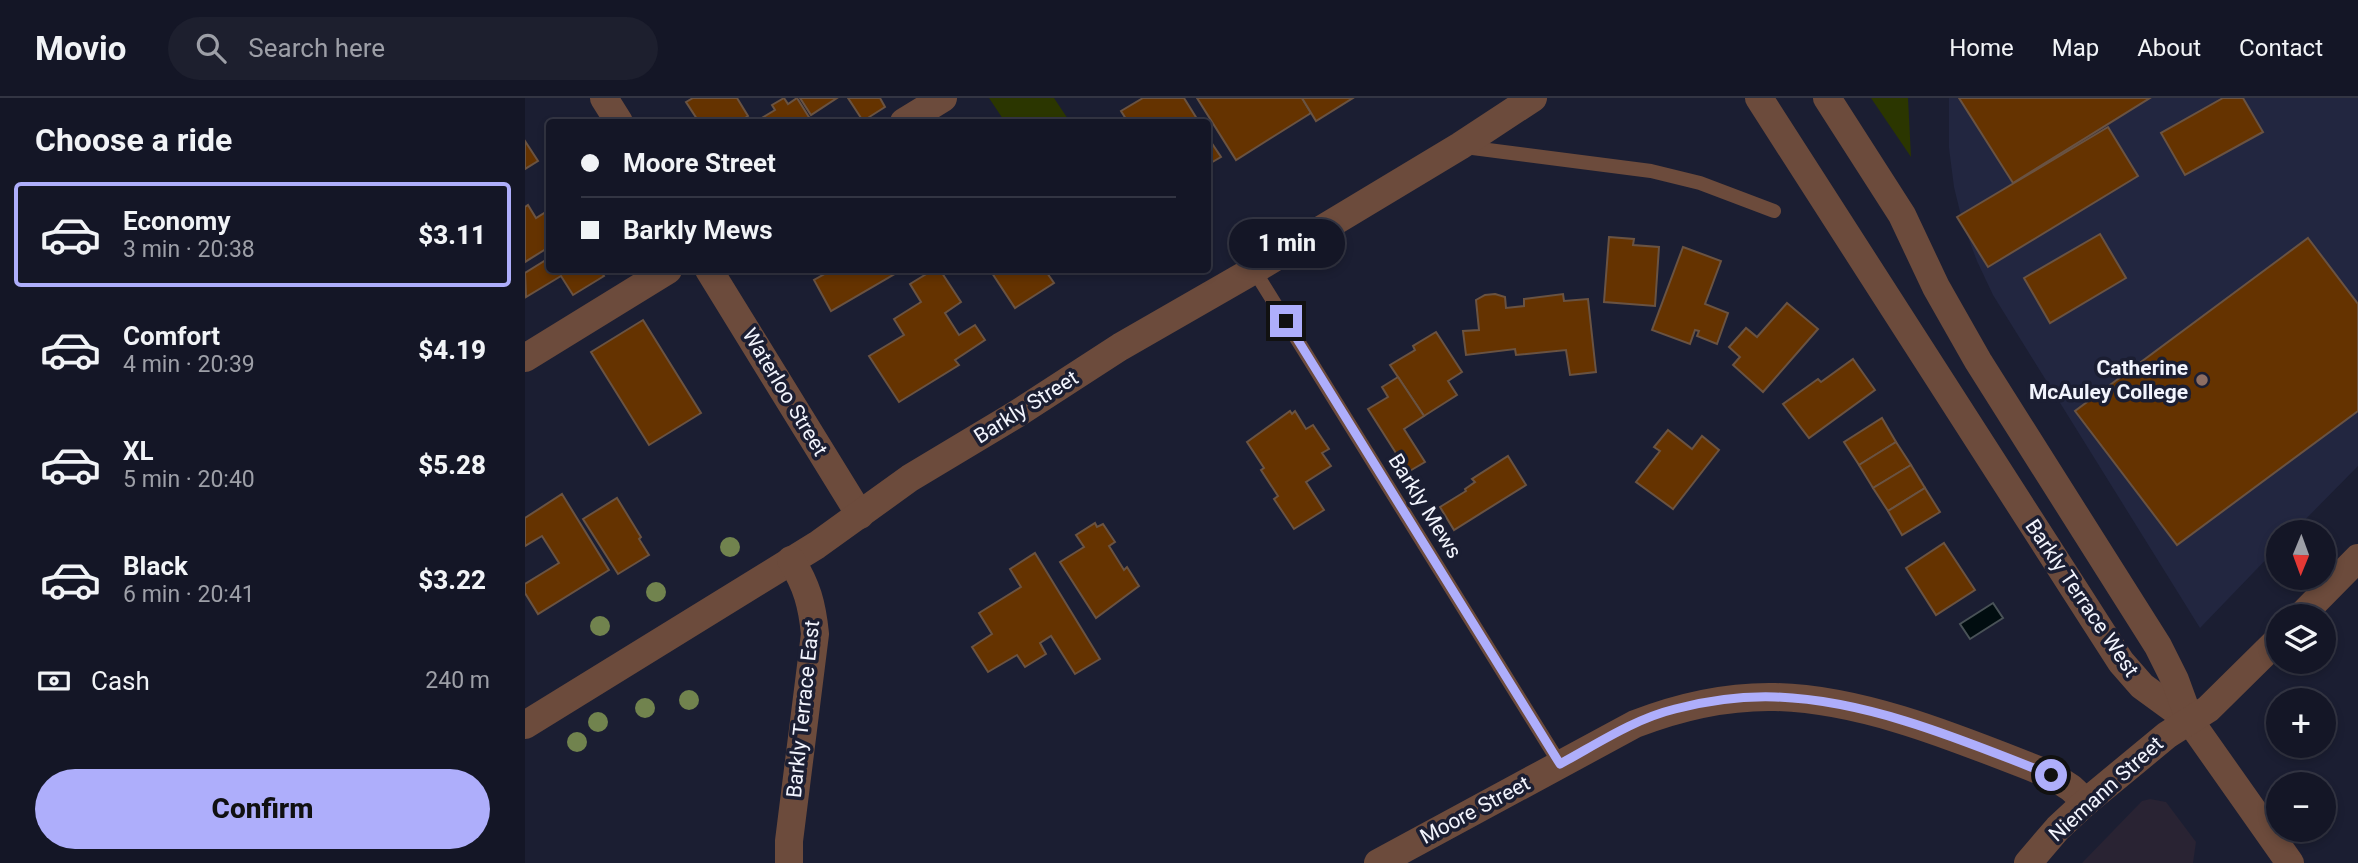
<!DOCTYPE html>
<html lang="en">
<head>
<meta charset="utf-8">
<style>
	:root { --surface:#141626; --page:#1d1f2e; --text:#f1f3f6; --muted:#9d9fa7; --line:#333543; --accent:#aeaefb }
	body { margin:0; font-family:Roboto,sans-serif; background:var(--page); color:var(--text); height:100vh; display:flex; flex-direction:column; font-size:26px; white-space:nowrap }
	* { box-sizing:border-box; margin:0 }
	p { font-size:23px; color:var(--muted) }
	.icon { flex:none; width:38px; height:38px; fill:none; stroke:currentColor; stroke-width:2; stroke-linecap:round; stroke-linejoin:round }
	.map { position:relative; flex:1; overflow:hidden }
	.sheet { display:flex; flex-direction:column; background:var(--surface); width:525px }
	.sheet>* { flex:none }
	.guide { position:absolute; left:21px; top:21px; width:665px; height:154px; border-radius:7px; box-shadow:0 4px 10px #0003,0 0 0 2px var(--line); display:grid; align-content:center; height:154px; padding:0 35px; background:var(--surface) }
	.needle { width:46px; rotate:181deg }
	.buttons { position:absolute; left:1741px; top:422px; display:grid; gap:14px }
	.buttons a { display:grid; place-items:center; width:70px; height:70px; border-radius:50%; background:var(--surface); box-shadow:0 4px 10px #0003,0 0 0 2px var(--line); font-size:35px }
	.end { position:absolute; width:32px; height:32px; margin:-16px; border:9px solid #aeaefb; background:#111; box-shadow:0 0 0 4px #111 }
	.from { border-radius:50% }
	.bubble { position:absolute; height:49px; border-radius:24px; background:var(--surface); box-shadow:0 4px 10px #0003,0 0 0 2px var(--line); font-size:23px; font-weight:800; line-height:49px; text-align:center }
	.guide b { display:flex; align-items:center; gap:24px; height:66px; font-size:26px }
	.guide b+b { border-top:2px solid var(--line) }
	.guide i { width:18px; height:18px; background:var(--text) }
	ul { padding:0; list-style:none }
	li { display:flex; align-items:center; gap:21px; height:105px; margin:0 14px 10px; padding:0 21px; border:4px solid transparent; border-radius:7px }
	li div { flex:1 }
	li b { display:block; font-size:26px }
	li em { font-style:normal; font-weight:800 }
	li.selected { border-color:var(--accent) }
	li>.icon { width:63px; height:63px; stroke-width:1.5 }
	h2 { padding:0 35px; font-size:32px; line-height:84px }
	.pay { display:flex; align-items:center; gap:18px; height:77px; padding:0 35px; font-size:26px }
	.pay p { margin-inline-start:auto }
	.action { display:flex; gap:14px; margin-top:auto; padding:14px 35px }
	.action a { flex:1; height:80px; border-radius:42px; background:var(--accent); color:#111; font-size:28px; font-weight:800; line-height:80px; text-align:center }
	header { display:flex; align-items:center; gap:42px; box-sizing:border-box; height:98px; padding:0 35px; background:var(--surface); border-bottom:2px solid var(--line) }
	header strong { font-size:33px }
	nav { display:flex; gap:38px; margin-inline-start:auto; font-size:24px }
	.search { width:490px; height:63px; background:var(--page); display:flex; align-items:center; gap:18px; box-sizing:border-box; padding:0 24px; border-radius:38px; color:var(--muted); font-size:26px }
	main { display:flex; flex:1; min-height:0 }
	.map>svg:first-child { display:block }
</style>
</head>
<body>
<header>
<strong>Movio</strong>
<div class="search"><svg class="icon" aria-label="search" viewBox="0 0 24 24"><circle cx="10" cy="10" r="6"/><path d="M15 15l6 6"/></svg>Search here</div>
<nav><a>Home</a><a>Map</a><a>About</a><a>Contact</a></nav>
</header>
<main>
<section class="sheet">
<h2>Choose a ride</h2>
<ul>
<li class="selected"><svg class="icon" aria-label="car" viewBox="0 0 24 24"><path d="M5 17H2v-5l4-1 3-4h7l3 4 3 1v5h-3M9 17h6M6 11h13"/><circle cx="7" cy="17" r="2"/><circle cx="17" cy="17" r="2"/></svg><div><b>Economy</b><p>3 min · 20:38</p></div><em>$3.11</em></li>
<li><svg class="icon" aria-label="car" viewBox="0 0 24 24"><path d="M5 17H2v-5l4-1 3-4h7l3 4 3 1v5h-3M9 17h6M6 11h13"/><circle cx="7" cy="17" r="2"/><circle cx="17" cy="17" r="2"/></svg><div><b>Comfort</b><p>4 min · 20:39</p></div><em>$4.19</em></li>
<li><svg class="icon" aria-label="car" viewBox="0 0 24 24"><path d="M5 17H2v-5l4-1 3-4h7l3 4 3 1v5h-3M9 17h6M6 11h13"/><circle cx="7" cy="17" r="2"/><circle cx="17" cy="17" r="2"/></svg><div><b>XL</b><p>5 min · 20:40</p></div><em>$5.28</em></li>
<li><svg class="icon" aria-label="car" viewBox="0 0 24 24"><path d="M5 17H2v-5l4-1 3-4h7l3 4 3 1v5h-3M9 17h6M6 11h13"/><circle cx="7" cy="17" r="2"/><circle cx="17" cy="17" r="2"/></svg><div><b>Black</b><p>6 min · 20:41</p></div><em>$3.22</em></li>
</ul>
<div class="pay"><svg class="icon" aria-label="cash" viewBox="0 0 24 24"><path d="M3 7h18v10H3z"/><circle cx="12" cy="12" r="2"/></svg>Cash<p>240 m</p></div>
<div class="action"><a>Confirm</a></div>
</section>
<div class="map">
<svg width="1833" height="765" viewBox="0 0 1833 765">
	<rect width="100%" height="100%" fill="#1b1e32"/>
	<!-- commercial -->
	<path fill="#292333" d="M 1625,701 L 1641,704 L 1671,744 L 1668,765 L 1557,765 L 1617,703 Z"/>
	<!-- built -->
	<path fill="#222640" d="M 1424,0 L 1833,0 L 1833,368 L 1768,434 L 1754,434 L 1753,449 L 1675,530 L 1468,197 L 1452,163 L 1438,126 L 1429,89 L 1424,50 Z"/>
	<!-- green -->
	<g fill="#2b3600">
		<path d="M 464,0 L 529,0 L 545,24 L 480,24 Z"/>
		<path d="M 1346,0 L 1383,0 L 1386,59 Z"/>
	</g>
	<!-- water -->
	<path fill="#010d10" stroke="#495257" stroke-width="2" d="M 1468,505 L 1478,520 L 1445,541 L 1435,526 Z"/>
	<!-- building -->
	<g fill="#653300" stroke="#6a5342" stroke-width="2">
		<path d="M 168,0 L 212,0 L 223,18 L 214,24 L 174,24 L 161,4 Z"/>
		<path d="M 259,0 L 263,6 L 272,0 L 287,24 L 230,24 L 250,12 L 247,7 Z"/>
		<path d="M 275,0 L 312,0 L 286,17 Z"/>
		<path d="M 323,0 L 355,0 L 360,9 L 338,23 Z"/>
		<path d="M 618,0 L 659,0 L 674,24 L 603,24 L 596,13 Z"/>
		<path d="M 672,0 L 777,0 L 786,15 L 711,62 Z"/>
		<path d="M 777,0 L 828,0 L 791,23 Z"/>
		<path d="M 1434,0 L 1625,0 L 1488,85 Z"/>
		<path d="M 1698,0 L 1718,0 L 1738,34 L 1660,77 L 1636,35 Z"/>
		<path d="M 1583,29 L 1613,78 L 1463,169 L 1432,119 Z"/>
		<path d="M 682,38 L 696,59 L 682,67 Z"/>
		<path d="M 0,43 L 13,63 L 0,71 Z"/>
		<path d="M 3,107 L 11,120 L 24,112 L 24,149 L 0,164 L 0,109 Z"/>
		<path d="M 1575,136 L 1601,180 L 1525,225 L 1499,180 Z"/>
		<path d="M 1084,139 L 1109,141 L 1108,147 L 1134,149 L 1130,208 L 1079,204 Z"/>
		<path d="M 1783,140 L 1833,206 L 1833,313 L 1652,447 L 1550,313 Z"/>
		<path d="M 1158,149 L 1196,163 L 1180,206 L 1203,215 L 1192,246 L 1172,238 L 1174,233 L 1170,232 L 1165,246 L 1127,232 Z"/>
		<path d="M 24,160 L 24,172 L 75,172 L 79,178 L 48,197 L 36,178 L 1,199 L 0,175 Z"/>
		<path d="M 307,172 L 372,172 L 373,174 L 306,213 L 289,182 Z"/>
		<path d="M 408,172 L 415,172 L 436,204 L 420,215 L 434,237 L 450,227 L 460,242 L 430,262 L 434,267 L 374,304 L 344,258 L 379,237 L 369,221 L 396,204 L 385,186 Z"/>
		<path d="M 465,172 L 520,172 L 529,185 L 490,210 Z"/>
		<path d="M 970,196 L 980,199 L 981,210 L 999,208 L 999,201 L 1038,196 L 1039,203 L 1063,201 L 1071,274 L 1045,277 L 1041,252 L 991,257 L 990,251 L 941,257 L 938,233 L 954,232 L 951,202 L 960,197 Z"/>
		<path d="M 1262,205 L 1293,231 L 1238,294 L 1208,267 L 1215,259 L 1204,249 L 1221,230 L 1232,239 Z"/>
		<path d="M 118,222 L 176,315 L 124,347 L 66,254 Z"/>
		<path d="M 911,234 L 937,274 L 923,283 L 932,297 L 899,318 L 865,267 L 890,252 L 888,248 Z"/>
		<path d="M 1328,261 L 1350,292 L 1284,340 L 1258,306 L 1293,281 L 1296,284 Z"/>
		<path d="M 873,279 L 899,318 L 879,331 L 900,364 L 883,374 L 843,311 L 863,299 L 857,289 Z"/>
		<path d="M 765,313 L 767,316 L 770,313 L 781,331 L 788,327 L 804,351 L 797,355 L 806,368 L 781,384 L 799,412 L 769,431 L 749,401 L 753,398 L 736,372 L 739,370 L 722,344 Z"/>
		<path d="M 1357,320 L 1371,344 L 1334,367 L 1319,344 Z"/>
		<path d="M 1143,332 L 1167,351 L 1177,338 L 1194,352 L 1148,411 L 1111,384 L 1135,353 L 1129,349 Z"/>
		<path d="M 1371,344 L 1386,367 L 1348,390 L 1334,367 Z"/>
		<path d="M 983,358 L 1001,387 L 929,432 L 915,409 L 941,393 L 940,391 L 950,384 L 947,381 Z"/>
		<path d="M 1386,367 L 1400,390 L 1363,413 L 1348,390 Z"/>
		<path d="M 1400,390 L 1415,414 L 1377,437 L 1363,413 Z"/>
		<path d="M 37,396 L 84,472 L 13,516 L 0,495 L 0,486 L 34,465 L 17,438 L 0,448 L 0,420 Z"/>
		<path d="M 92,400 L 116,439 L 114,441 L 124,457 L 93,476 L 58,421 Z"/>
		<path d="M 570,425 L 572,429 L 578,426 L 590,444 L 584,448 L 599,472 L 602,469 L 614,488 L 571,520 L 535,464 L 559,449 L 551,437 Z"/>
		<path d="M 1419,445 L 1450,492 L 1411,517 L 1381,470 Z"/>
		<path d="M 510,455 L 575,561 L 550,576 L 526,538 L 515,545 L 521,556 L 500,569 L 492,557 L 463,574 L 447,549 L 467,536 L 454,515 L 496,489 L 485,471 Z"/>
	</g>
	<g fill="none" stroke-linecap="round" stroke-linejoin="round">
		<!-- lane -->
		<g stroke="#6c4b3c" stroke-width="14">
			<path d="M 940,49 L 1126,73 L 1175,85 L 1249,113"/>
			<path d="M 729,172 L 1035,666"/>
		</g>
		<!-- street -->
		<g stroke="#6c4b3c" stroke-width="28">
			<path d="M 79,0 L 94,24"/>
			<path d="M 1234,0 L 1596,564 L 1617,588 L 1665,623"/>
			<path d="M 1302,0 L 1377,117 L 1411,189 L 1453,263 L 1633,548 L 1650,582 L 1665,623 L 1765,765"/>
			<path d="M 379,24 L 418,0"/>
			<path d="M 184,172 L 335,417"/>
			<path d="M 0,260 L 143,172"/>
			<path d="M 1776,518 L 1833,460"/>
			<path d="M 0,627 L 292,447 L 385,380 L 490,317 L 595,249 L 729,172 L 935,48 L 1008,0"/>
			<path d="M 264,765 L 264,743 L 290,536 C 287,506 282,488 266,462"/>
			<path d="M 853,765 L 1110,626 C 1154,609 1202,598 1250,599 C 1342,601 1441,644 1526,677 L 1546,690 L 1561,704"/>
			<path d="M 1503,765 L 1533,730 L 1561,704 L 1642,637 L 1683,611 L 1754,541"/>
		</g>
	</g>
	<!-- trees -->
	<g fill="#71834e">
		<circle cx="205" cy="449" r="10"/>
		<circle cx="131" cy="494" r="10"/>
		<circle cx="75" cy="528" r="10"/>
		<circle cx="164" cy="602" r="10"/>
		<circle cx="120" cy="610" r="10"/>
		<circle cx="73" cy="624" r="10"/>
		<circle cx="52" cy="644" r="10"/>
	</g>
	<g fill="none" stroke-linecap="round" stroke-linejoin="round">
		<!-- route -->
		<path stroke="#aeaefb" stroke-width="9" d="M 761,223 L 1035,666 C 1072,646 1109,621 1150,611 C 1181,603 1218,598 1250,599 C 1344,602 1440,643 1526,677"/>
	</g>
	<!-- markers -->
	<circle fill="#8d6e63" stroke="#1b1e32" stroke-width="2.5" cx="1677" cy="282" r="7"/>
	<g text-anchor="middle" stroke-width="7" stroke-linejoin="round" paint-order="stroke">
		<!-- poi labels -->
		<g font-size="21" font-weight="bold" fill="#f2f4fd" stroke="#1b1e32" text-anchor="end">
			<text x="1663" y="277">Catherine<tspan x="1663" dy="24">McAuley College</tspan></text>
		</g>
		<!-- street labels -->
		<g font-size="21" fill="#f2f4fd" stroke="#1b1e32">
			<text transform="translate(260 294) rotate(59)" y="7">Waterloo Street</text>
			<text transform="translate(501 309) rotate(-32)" y="7">Barkly Street</text>
			<text transform="translate(900 408) rotate(58)" y="7">Barkly Mews</text>
			<text transform="translate(1557 500) rotate(56)" y="7">Barkly Terrace West</text>
			<text transform="translate(278 611) rotate(-84)" y="7">Barkly Terrace East</text>
			<text transform="translate(1581 691) rotate(-42)" y="7">Niemann Street</text>
			<text transform="translate(950 712) rotate(-28)" y="7">Moore Street</text>
		</g>
	</g>
</svg>
<div class="buttons">
<a><svg class="needle" viewBox="-14 -14 28 28"><path d="M0-13l5 13h-10z" fill="#e53935"/><path d="M0 13l5-13h-10z" fill="#9d9fa7"/></svg></a>
<a><svg class="icon" aria-label="layers" viewBox="0 0 24 24"><path d="M12 4l9 5-9 5-9-5zM3 14l9 5 9-5"/></svg></a>
<a>+</a>
<a>−</a>
</div>
<i class="end from" style="left:1526px;top:677px"></i>
<i class="end" style="left:761px;top:223px"></i>
<div class="bubble" style="left:704px;top:121px;width:116px">1 min</div>
<div class="guide">
<b><i class="from"></i>Moore Street</b>
<b><i></i>Barkly Mews</b>
</div>
</div>
</main>
</body>
</html>
